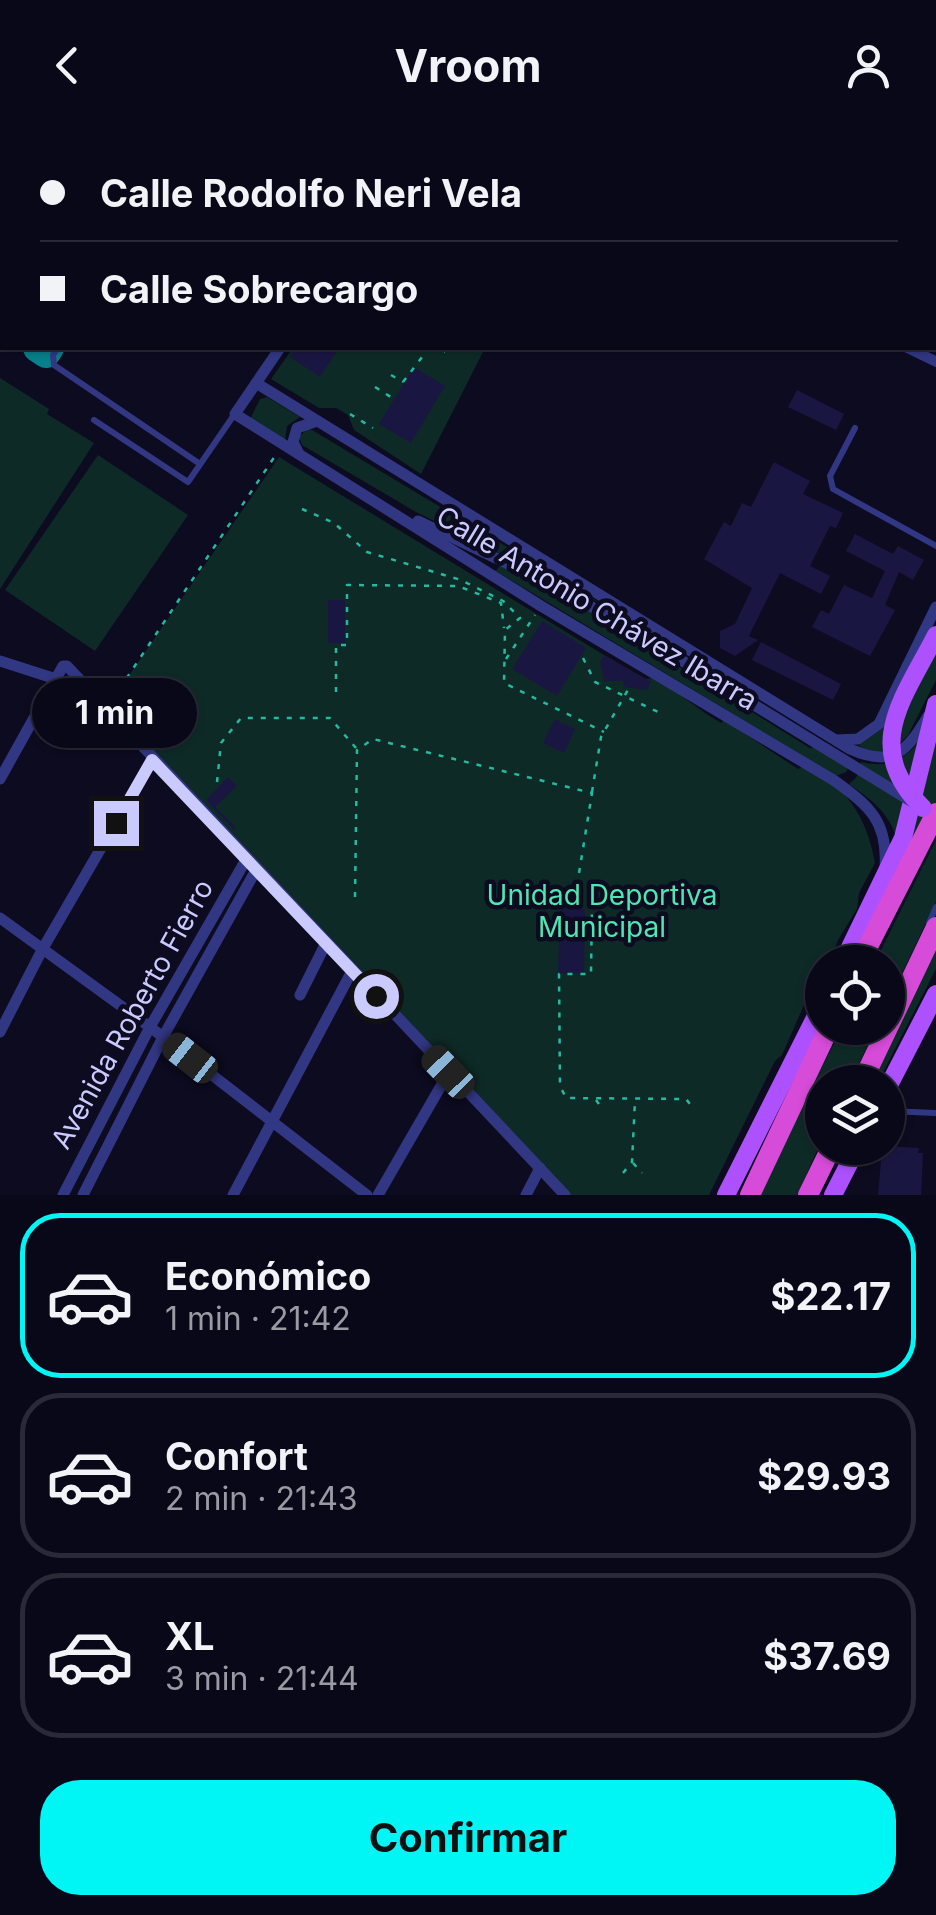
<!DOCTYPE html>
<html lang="es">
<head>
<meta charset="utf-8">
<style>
	:root { --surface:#090818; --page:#171625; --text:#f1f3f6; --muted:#999aa2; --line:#292937; --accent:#00f5f5 }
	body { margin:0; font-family:Inter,sans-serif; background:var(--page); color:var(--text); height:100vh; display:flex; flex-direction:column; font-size:38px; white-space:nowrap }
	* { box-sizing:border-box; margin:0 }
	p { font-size:32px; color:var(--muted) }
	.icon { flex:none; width:55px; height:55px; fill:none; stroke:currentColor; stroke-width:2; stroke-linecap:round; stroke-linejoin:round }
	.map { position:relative; height:1065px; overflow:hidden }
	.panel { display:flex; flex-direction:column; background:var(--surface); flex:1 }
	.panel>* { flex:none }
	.top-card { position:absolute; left:0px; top:0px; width:938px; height:220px; box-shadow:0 2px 8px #0004,0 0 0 2px var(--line); display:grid; align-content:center; height:220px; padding:0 40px; background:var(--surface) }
	.tools { position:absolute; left:805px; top:815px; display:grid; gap:20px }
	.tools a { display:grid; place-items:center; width:100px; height:100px; border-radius:50%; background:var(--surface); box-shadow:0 2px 8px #0004,0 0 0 2px var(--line); font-size:50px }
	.end { position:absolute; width:45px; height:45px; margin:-22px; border:12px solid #cbcaff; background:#111; box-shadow:0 0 0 5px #111 }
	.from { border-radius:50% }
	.bubble { position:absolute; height:70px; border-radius:35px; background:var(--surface); box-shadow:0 2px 8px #0004,0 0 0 2px var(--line); font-size:32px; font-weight:700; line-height:70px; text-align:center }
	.car { position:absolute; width:30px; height:60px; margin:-30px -15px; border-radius:12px; box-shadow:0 0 8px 2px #0007; background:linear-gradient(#222 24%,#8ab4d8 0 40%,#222 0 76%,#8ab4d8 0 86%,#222 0) }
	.top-card b { display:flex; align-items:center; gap:35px; height:95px; font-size:38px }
	.top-card b+b { border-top:2px solid var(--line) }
	.top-card i { width:25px; height:25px; background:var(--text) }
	ul { padding:18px 0 0; list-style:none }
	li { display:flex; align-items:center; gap:30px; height:165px; margin:0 20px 15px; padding:0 20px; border:5px solid var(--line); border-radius:40px }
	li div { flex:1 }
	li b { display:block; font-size:38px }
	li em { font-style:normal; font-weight:700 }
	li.selected { border-color:var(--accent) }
	li>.icon { width:90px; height:90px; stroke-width:1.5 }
	.primary-button { display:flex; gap:20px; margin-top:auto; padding:20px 40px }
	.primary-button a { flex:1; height:115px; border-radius:40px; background:var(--accent); color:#111; font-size:40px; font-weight:700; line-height:115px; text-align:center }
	header { display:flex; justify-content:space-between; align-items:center; height:130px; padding:0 40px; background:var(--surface); font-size:45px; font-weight:700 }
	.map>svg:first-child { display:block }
</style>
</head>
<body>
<header><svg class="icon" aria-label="back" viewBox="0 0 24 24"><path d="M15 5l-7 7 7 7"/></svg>Vroom<svg class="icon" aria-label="person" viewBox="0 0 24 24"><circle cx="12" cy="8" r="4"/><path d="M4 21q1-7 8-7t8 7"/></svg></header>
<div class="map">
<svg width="936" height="1065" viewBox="0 0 936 1065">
	<rect width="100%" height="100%" fill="#0c0b20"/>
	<!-- green -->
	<g fill="#0e2a27">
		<path d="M 0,0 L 71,0 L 2,2 L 0,105 Z"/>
		<path d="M 415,0 L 665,0 L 413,2 Z"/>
		<path d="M 293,218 L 485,218 L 421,344 L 354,300 L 348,285 L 336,278 L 319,278 L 271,249 Z"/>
		<path d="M 0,248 L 49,279 L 47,284 L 94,313 L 0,459 Z"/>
		<path d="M 267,267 L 300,287 L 287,296 L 285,311 L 250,289 L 260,269 Z"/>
		<path d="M 307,299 L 312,300 L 602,474 L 416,382 L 302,315 L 299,307 Z"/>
		<path d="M 98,325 L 188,385 L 95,521 L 5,460 Z"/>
		<path d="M 279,327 L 604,525 L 646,549 L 653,548 C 678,561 697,579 721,593 L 724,590 L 798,639 L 802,637 C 847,654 867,688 875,733 L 859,763 L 857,779 L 838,810 L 830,832 L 822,832 L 822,846 L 812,857 L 782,925 L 775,931 L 709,1065 L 564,1065 L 106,579 Z"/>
		<path d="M 501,434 L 596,485 L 810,618 L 822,615 L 848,638 L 846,642 L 836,646 L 496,441 Z"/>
		<path d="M 936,507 L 936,550 L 908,605 L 894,619 L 875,623 L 858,616 L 882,599 Z"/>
		<path d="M 936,598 L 936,673 L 916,714 L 911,711 Z"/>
		<path d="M 919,612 L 896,707 C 889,682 869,668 849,654 L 856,648 L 861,632 C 886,638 902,632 919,612 Z"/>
		<path d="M 936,710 L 936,772 L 888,873 L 888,832 L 875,832 Z"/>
		<path d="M 936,810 L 936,839 L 878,952 L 868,952 Z"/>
		<path d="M 842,898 L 876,898 L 850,952 L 822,952 L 822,1010 L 797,1065 L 757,1065 Z"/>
	</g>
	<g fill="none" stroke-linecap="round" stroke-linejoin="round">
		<!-- taxiway -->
		<g stroke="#06808a" stroke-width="28">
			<path d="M 179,0 L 183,2"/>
			<path d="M 339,2 L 341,0"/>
			<path d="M 0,193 L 2,194"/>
			<path d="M 37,218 L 46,224 L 50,218"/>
		</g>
		<!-- runway -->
		<g stroke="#06808a" stroke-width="72">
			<path d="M 95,2 L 97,0"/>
			<path d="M 0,145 L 2,141"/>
		</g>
	</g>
	<!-- building -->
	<g fill="#1a1642">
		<path d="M 296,218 L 339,218 L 320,247 L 290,227 Z"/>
		<path d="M 414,237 L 445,256 L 411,313 L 379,294 Z"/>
		<path d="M 797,260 L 844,284 L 836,300 L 788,277 Z"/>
		<path d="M 774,332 L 810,351 L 803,364 L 843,383 L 836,398 L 830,396 L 810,436 L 830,446 L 821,464 L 780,443 L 749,506 L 758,510 L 735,526 L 720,518 L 720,501 L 735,494 L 752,458 L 704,429 L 724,392 L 731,396 L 742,373 L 751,377 Z"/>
		<path d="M 855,404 L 893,424 L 898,416 L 924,430 L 913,450 L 899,442 L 885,475 L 895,480 L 870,526 L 812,497 L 821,480 L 829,484 L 844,455 L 872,468 L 885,441 L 846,421 Z"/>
		<rect x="328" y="470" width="17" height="43"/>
		<path d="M 542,491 L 586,518 L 557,566 L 512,539 Z"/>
		<path d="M 761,512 L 841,554 L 833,570 L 752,530 Z"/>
		<path d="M 604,525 L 651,552 L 647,560 L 624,557 L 623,551 L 604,551 L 600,532 Z"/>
		<path d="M 555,589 L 575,599 L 564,623 L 543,613 Z"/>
		<path d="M 228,647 L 237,656 L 215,677 L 236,697 L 234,700 L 206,670 Z"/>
		<path d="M 560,779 L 585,779 L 584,843 L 558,843 Z"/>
		<path d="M 888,1016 L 919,1018 L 918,1023 L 923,1023 L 921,1065 L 878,1065 L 882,1020 L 887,1020 Z"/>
	</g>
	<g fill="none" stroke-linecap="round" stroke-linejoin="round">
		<!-- path -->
		<g stroke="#24b9a1" stroke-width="2.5" stroke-dasharray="5 8" stroke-linecap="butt">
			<path d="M 488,2 L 519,0"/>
			<path d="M 432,218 L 445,222"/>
			<path d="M 391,245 L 403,252"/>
			<path d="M 403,252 L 429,218"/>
			<path d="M 375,257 L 394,269"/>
			<path d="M 350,284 L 373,298"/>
			<path d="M 302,379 L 334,393 L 367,422 L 461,450 L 503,471 L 520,488 L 505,500 L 504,553 L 604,602"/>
			<path d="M 583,528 L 595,552 L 658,582"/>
			<path d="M 506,529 L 535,485"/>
			<path d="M 336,562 L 336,515 L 347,515 L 347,455 L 458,456 L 501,473 L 504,498"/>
			<path d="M 112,570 L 277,323"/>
			<path d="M 217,652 L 221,613 L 241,588 L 330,588 L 356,618"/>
			<path d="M 592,662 L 601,607 L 629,558"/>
			<path d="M 355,767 L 357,620 L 373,609 L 592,663 L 574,774 L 592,774 L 591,844 L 559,844 L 560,956 L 566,968 L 686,969 L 693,978"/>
			<path d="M 596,970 L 601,977"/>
			<path d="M 633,1033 L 642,1043"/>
			<path d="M 623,1043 L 632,1032 L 635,970"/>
		</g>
		<!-- service -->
		<g stroke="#323783" stroke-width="6">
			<path d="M 427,0 L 428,2"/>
			<path d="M 797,0 L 802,2"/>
			<path d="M 679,2 L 681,0"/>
			<path d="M 710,2 L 711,0"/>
			<path d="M 935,57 L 936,58"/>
			<path d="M 58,218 L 53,225 L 54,235 L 200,334"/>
			<path d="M 903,218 L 936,234"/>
			<path d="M 913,218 L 936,229"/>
			<path d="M 94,290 L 188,352 L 234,285"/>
			<path d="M 855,298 L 830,346 L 833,359 L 936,416"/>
			<path d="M 929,793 L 936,777"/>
			<path d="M 888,981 L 936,983"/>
		</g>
		<!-- minor -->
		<g stroke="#323783" stroke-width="11">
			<path d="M 280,218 L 235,284 L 541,476 L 835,651 C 869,676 888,691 885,737"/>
			<path d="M 256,253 L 850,619 C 892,638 907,622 928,586"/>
			<path d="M 299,324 L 293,312 L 297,298 L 317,291"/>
			<path d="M 418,391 L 554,456 L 624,495"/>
			<path d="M 0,531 L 56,549"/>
			<path d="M 836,610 L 858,609 L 879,594 L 936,477"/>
			<path d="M 0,649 L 63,536 L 67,536 L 565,1065"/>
			<path d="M 0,788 L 150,897 L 367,1065"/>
			<path d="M 300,865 L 326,813"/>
			<path d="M 0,902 L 42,820 L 152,630"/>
			<path d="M 63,1065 L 150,897 L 247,728"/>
			<path d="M 83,1065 L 163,907 L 256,740"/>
			<path d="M 233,1065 L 352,841"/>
			<path d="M 378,1065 L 449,942"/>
			<path d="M 526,1065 L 540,1038"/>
		</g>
		<!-- primary -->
		<g stroke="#ad51ff" stroke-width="18">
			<path d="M 843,832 L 903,708 L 936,574"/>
			<path d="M 888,957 L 936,864"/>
			<path d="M 726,1065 L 822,874"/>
			<path d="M 833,1065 L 857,1018"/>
		</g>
		<!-- trunk -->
		<g stroke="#d64bd8" stroke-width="20">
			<path d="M 860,832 L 936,683"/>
			<path d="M 862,952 L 936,797"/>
			<path d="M 750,1065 L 829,898"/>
			<path d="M 808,1065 L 831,1018"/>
		</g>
		<!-- minor-bridge -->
		<path stroke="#323783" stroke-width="11" d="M 624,495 L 914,673"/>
		<!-- primary-bridge -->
		<path stroke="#ad51ff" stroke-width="18" d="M 923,678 C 861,617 904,568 936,505"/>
	</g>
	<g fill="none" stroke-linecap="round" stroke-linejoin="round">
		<!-- route -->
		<path stroke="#cbcaff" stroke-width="12" d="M 116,693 L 152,630 L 376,866"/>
	</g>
	<g text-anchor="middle" stroke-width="9" stroke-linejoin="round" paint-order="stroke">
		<!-- street labels -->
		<g font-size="28" fill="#cbcaff" stroke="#0c0b20">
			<text transform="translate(597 478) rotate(31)" y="10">Calle Antonio Chávez Ibarra</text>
			<text transform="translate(132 884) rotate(-61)" y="10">Avenida Roberto Fierro</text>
		</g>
		<!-- park labels -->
		<g font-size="28" fill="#4ee7b2" stroke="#0c0b20">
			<text x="602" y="775">Unidad Deportiva<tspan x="602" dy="32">Municipal</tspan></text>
		</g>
	</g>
</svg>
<div class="tools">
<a><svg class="icon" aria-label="locate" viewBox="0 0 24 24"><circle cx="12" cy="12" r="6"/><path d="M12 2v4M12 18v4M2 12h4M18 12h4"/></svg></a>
<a><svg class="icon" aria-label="layers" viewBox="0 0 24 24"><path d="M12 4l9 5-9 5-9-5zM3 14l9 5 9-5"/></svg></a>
</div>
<i class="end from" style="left:376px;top:866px"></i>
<i class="end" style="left:116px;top:693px"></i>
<div class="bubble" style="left:32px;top:548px;width:165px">1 min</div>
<i class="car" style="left:190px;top:928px;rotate:308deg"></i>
<i class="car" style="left:448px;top:942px;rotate:316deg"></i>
<div class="top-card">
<b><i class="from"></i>Calle Rodolfo Neri Vela</b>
<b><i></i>Calle Sobrecargo</b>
</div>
</div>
<section class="panel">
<ul>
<li class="selected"><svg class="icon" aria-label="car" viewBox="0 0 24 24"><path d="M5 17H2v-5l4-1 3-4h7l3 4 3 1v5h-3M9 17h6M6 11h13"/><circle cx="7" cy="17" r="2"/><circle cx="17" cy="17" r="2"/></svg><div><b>Económico</b><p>1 min · 21:42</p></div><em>$22.17</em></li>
<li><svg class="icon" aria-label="car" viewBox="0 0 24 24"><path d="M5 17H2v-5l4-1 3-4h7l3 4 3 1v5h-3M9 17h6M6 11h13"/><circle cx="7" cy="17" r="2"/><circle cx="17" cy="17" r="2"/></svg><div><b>Confort</b><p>2 min · 21:43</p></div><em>$29.93</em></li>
<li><svg class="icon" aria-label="car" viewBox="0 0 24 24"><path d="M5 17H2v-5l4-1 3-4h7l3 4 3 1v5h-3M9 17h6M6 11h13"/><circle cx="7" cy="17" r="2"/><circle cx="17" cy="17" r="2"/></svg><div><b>XL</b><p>3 min · 21:44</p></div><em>$37.69</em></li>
</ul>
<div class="primary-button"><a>Confirmar</a></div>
</section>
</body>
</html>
